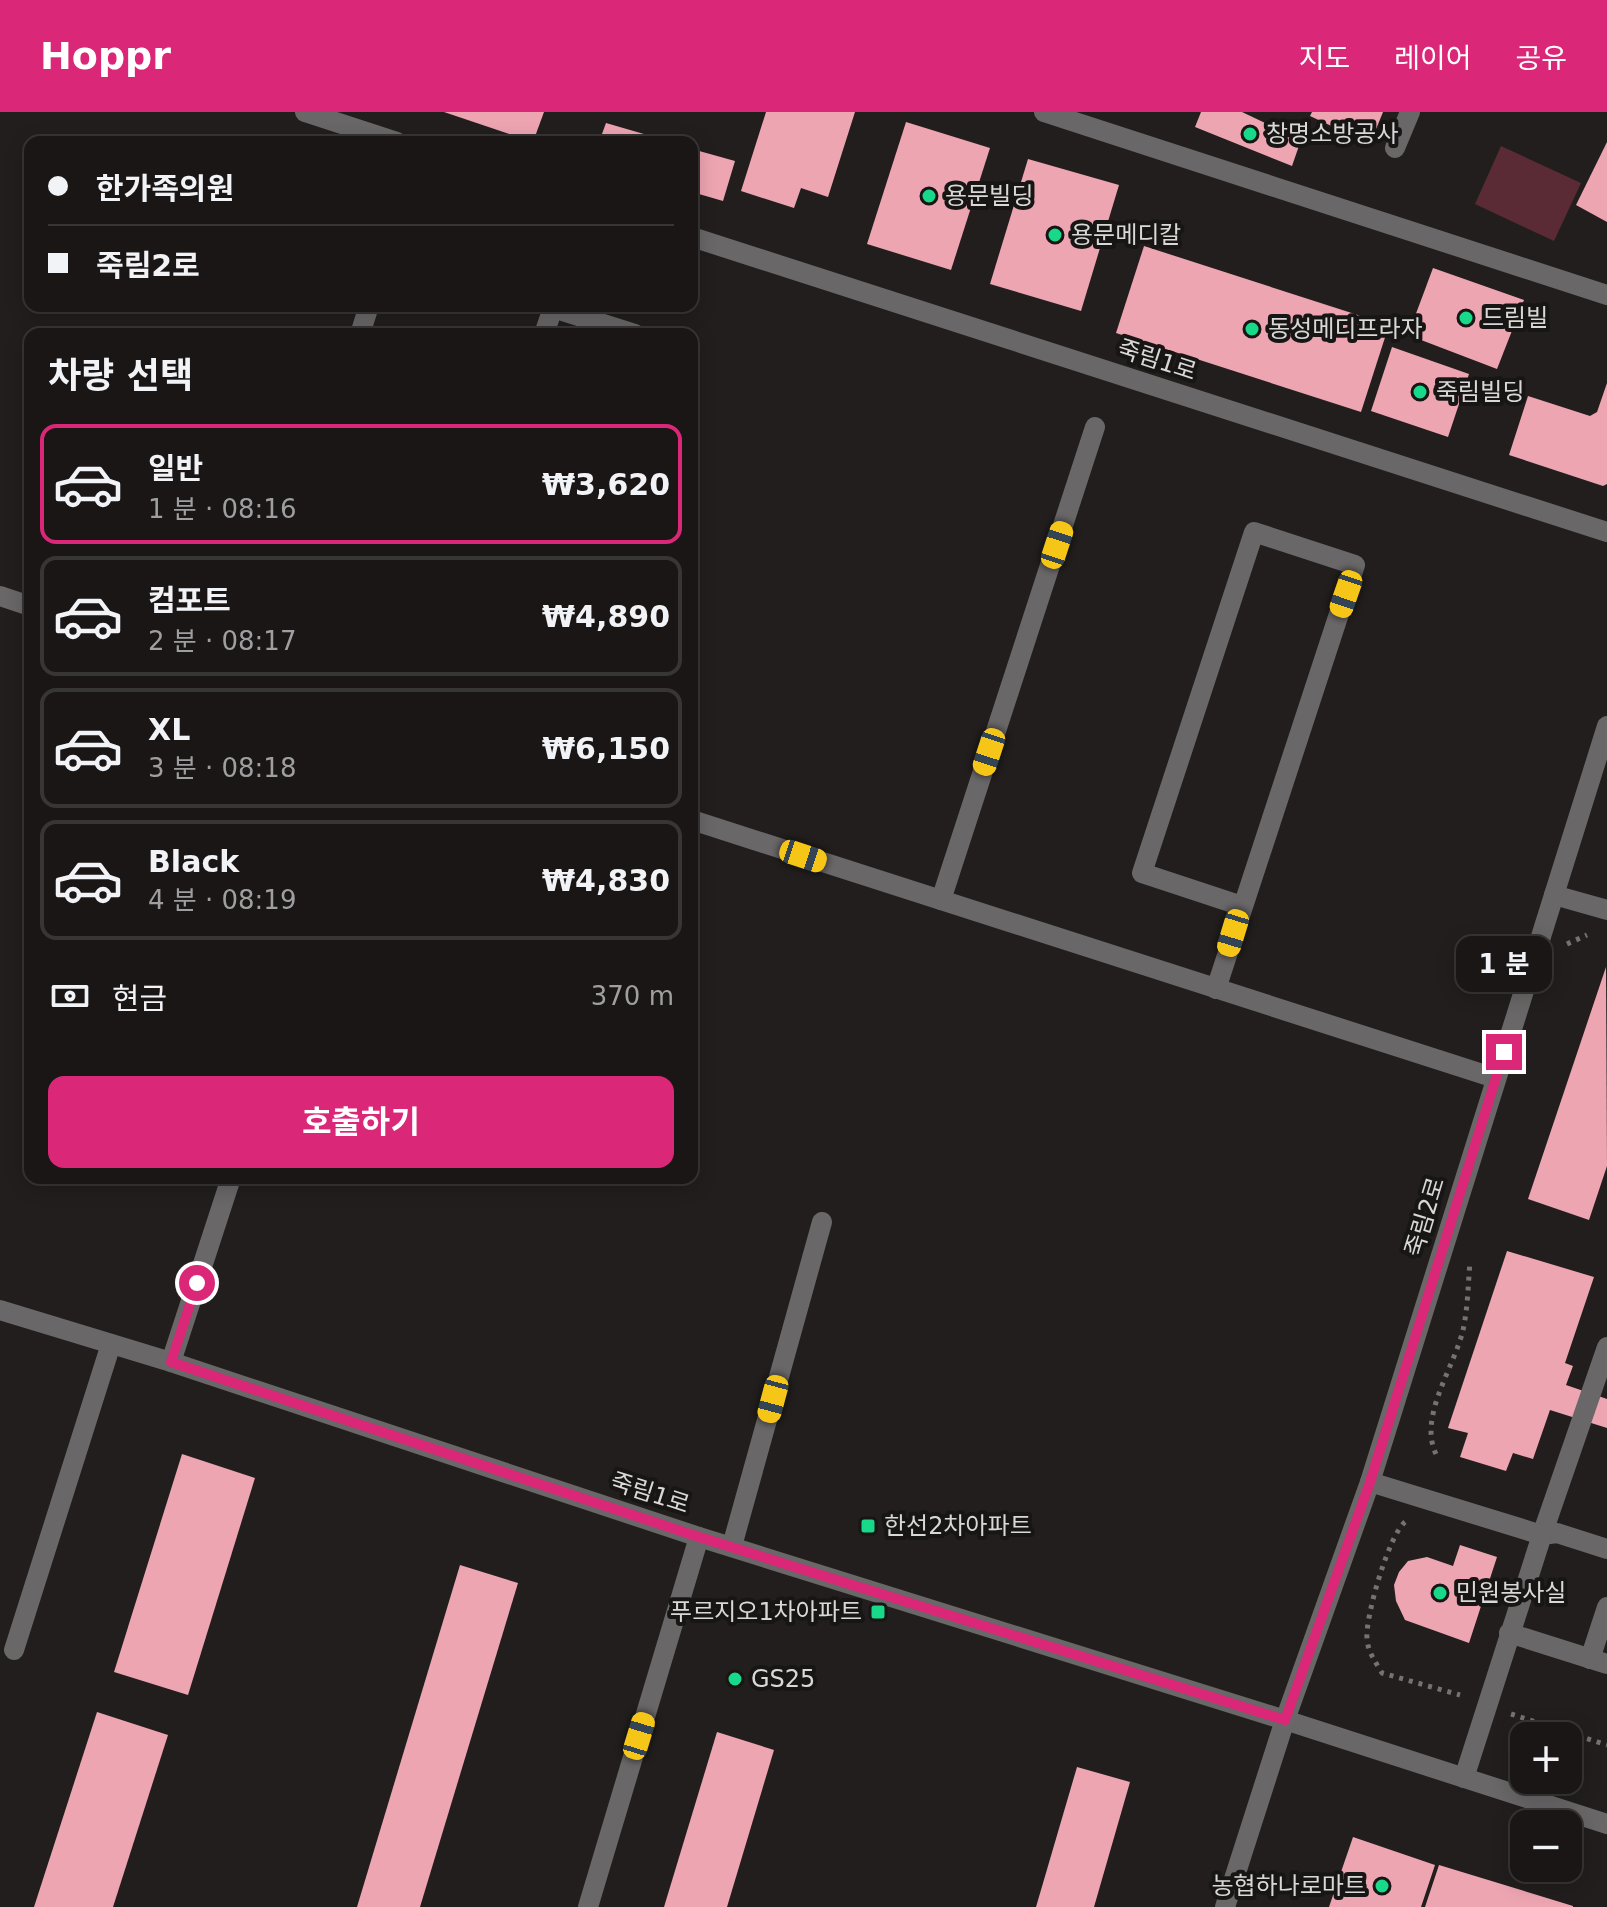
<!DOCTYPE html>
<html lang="ko">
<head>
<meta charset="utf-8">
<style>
	:root { --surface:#1a1616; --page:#272323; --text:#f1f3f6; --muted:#9f9fa1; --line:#383535; --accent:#db2777 }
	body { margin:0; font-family:"DejaVu Sans","Noto Sans KR",sans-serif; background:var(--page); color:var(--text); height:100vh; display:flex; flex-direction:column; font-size:30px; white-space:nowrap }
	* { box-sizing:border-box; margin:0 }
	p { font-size:26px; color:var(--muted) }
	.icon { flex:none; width:44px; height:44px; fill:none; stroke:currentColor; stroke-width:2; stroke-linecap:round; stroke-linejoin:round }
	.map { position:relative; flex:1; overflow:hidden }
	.panel { position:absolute; left:24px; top:216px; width:674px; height:856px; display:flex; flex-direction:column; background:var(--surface); border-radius:16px; box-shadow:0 4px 20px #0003,0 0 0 2px var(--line) }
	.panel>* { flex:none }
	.banner { position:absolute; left:24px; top:24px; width:674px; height:176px; border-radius:16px; box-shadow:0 4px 20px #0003,0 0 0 2px var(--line); display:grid; align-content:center; height:176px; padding:0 24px; background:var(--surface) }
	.controls { position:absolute; left:1510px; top:1610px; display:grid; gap:16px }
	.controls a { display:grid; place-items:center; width:72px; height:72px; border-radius:16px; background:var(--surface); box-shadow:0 4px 20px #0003,0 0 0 2px var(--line); font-size:40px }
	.end { position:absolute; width:36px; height:36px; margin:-18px; border:10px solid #db2777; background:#fff; box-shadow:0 0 0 4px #fff }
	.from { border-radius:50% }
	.bubble { position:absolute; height:56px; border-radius:16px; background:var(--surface); box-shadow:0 4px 20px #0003,0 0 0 2px var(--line); font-size:26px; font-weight:700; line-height:56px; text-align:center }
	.car { position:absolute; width:24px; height:48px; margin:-24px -12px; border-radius:10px; box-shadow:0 0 6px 2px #0007; background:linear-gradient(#f5c518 24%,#345 0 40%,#f5c518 0 76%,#345 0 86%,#f5c518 0) }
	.banner b { display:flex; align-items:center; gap:28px; height:76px; font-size:30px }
	.banner b+b { border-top:2px solid var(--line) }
	.banner i { width:20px; height:20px; background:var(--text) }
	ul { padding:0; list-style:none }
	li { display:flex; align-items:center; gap:24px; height:120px; margin:0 16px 12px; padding:0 8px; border:4px solid var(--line); border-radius:16px }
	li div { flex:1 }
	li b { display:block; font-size:30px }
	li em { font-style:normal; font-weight:700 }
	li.selected { border-color:var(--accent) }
	li>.icon { width:72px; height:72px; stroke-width:1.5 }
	h2 { padding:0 24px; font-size:36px; line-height:96px }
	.pay { display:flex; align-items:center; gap:20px; height:88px; padding:0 24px; font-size:30px }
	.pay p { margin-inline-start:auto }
	.button { display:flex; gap:16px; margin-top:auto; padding:16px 24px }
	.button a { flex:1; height:92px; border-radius:16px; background:var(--accent); color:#fff; font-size:32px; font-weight:700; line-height:92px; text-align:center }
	header { display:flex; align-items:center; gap:48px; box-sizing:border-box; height:112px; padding:0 40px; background:var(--accent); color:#fff }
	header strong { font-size:38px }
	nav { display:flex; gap:44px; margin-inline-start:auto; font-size:28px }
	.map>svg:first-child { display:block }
</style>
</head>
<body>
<header>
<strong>Hoppr</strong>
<nav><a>지도</a><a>레이어</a><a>공유</a></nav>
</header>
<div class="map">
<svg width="1607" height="1795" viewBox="0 0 1607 1795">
	<rect width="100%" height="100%" fill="#221e1e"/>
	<!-- green -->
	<path fill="#5a2b35" d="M 1501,34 L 1581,71 L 1554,129 L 1475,92 Z"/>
	<!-- building -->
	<g fill="#eea5b2">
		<path d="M 444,0 L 544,0 L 533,30 Z"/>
		<path d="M 766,0 L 855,0 L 828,85 L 801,76 L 794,96 L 741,79 Z"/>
		<path d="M 1201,0 L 1242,0 L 1301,28 L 1292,54 L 1195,15 Z"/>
		<path d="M 1312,0 L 1383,0 L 1370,32 L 1310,4 Z"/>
		<path d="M 906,10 L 990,36 L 951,158 L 867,132 Z"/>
		<path d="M 606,11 L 668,29 L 667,30 L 599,30 Z"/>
		<path d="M 1607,30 L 1607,110 L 1576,93 Z"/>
		<path d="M 692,37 L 735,49 L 723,89 L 692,80 Z"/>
		<path d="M 1028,47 L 1119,73 L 1081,199 L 990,172 Z"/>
		<path d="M 1144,134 L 1389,213 L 1361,300 L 1116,221 Z"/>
		<path d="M 1433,156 L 1524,188 L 1497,257 L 1408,223 Z"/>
		<path d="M 1392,235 L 1469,262 L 1448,325 L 1371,299 Z"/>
		<path d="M 1607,271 L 1607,372 L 1603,374 L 1509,343 L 1528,284 L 1590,304 L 1597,300 Z"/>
		<path d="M 1606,855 L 1607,1054 L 1589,1108 L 1528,1087 Z"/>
		<path d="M 1507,1139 L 1594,1165 L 1565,1251 L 1573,1254 L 1566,1273 L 1607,1287 L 1607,1316 L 1550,1298 L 1533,1347 L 1513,1341 L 1506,1359 L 1460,1345 L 1468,1321 L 1448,1316 Z"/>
		<path d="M 182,1342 L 255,1366 L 188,1583 L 114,1560 Z"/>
		<path d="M 1460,1433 L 1497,1445 L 1469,1531 L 1405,1508 L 1396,1489 L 1394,1473 L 1399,1460 L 1408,1449 L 1427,1445 L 1453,1454 Z"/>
		<path d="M 460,1453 L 518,1471 L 420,1795 L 357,1795 Z"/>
		<path d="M 97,1600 L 168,1623 L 113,1795 L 34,1795 Z"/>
		<path d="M 717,1620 L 774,1638 L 727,1795 L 664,1795 Z"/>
		<path d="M 1077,1655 L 1130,1670 L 1094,1795 L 1036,1795 Z"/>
		<path d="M 1353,1725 L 1435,1753 L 1421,1795 L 1329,1795 Z"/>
		<path d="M 1439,1753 L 1573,1794 L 1573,1795 L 1425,1795 Z"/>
	</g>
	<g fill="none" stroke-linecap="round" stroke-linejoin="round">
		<!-- path -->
		<g stroke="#757272" stroke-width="5" stroke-dasharray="4 6" stroke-linecap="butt">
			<path d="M 1567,832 L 1587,823"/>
			<path d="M 1436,1342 C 1418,1305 1454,1256 1463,1218 C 1468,1195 1468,1173 1470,1150"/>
			<path d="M 1405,1410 C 1389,1423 1365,1505 1367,1527 C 1368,1540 1375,1549 1382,1561 L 1460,1583"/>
			<path d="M 1511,1602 L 1607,1633"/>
		</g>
		<!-- minor -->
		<g stroke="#6a6768" stroke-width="20">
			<path d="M 305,0 L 397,30"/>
			<path d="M 1044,0 L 1607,183"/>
			<path d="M 1395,36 L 1410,0"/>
			<path d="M 692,125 L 1607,420"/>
			<path d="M 360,222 L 369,194"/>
			<path d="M 544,222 L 553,196 L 635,222"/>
			<path d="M 0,484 L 30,494"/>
			<path d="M 692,708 L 1495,966"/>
			<path d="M 1554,783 L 1607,798"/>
			<path d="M 941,788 L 1095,315"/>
			<path d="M 1216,877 L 1355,453 L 1254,420 L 1142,761 L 1242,794"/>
			<path d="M 0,1198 L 171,1250 L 699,1425 L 1285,1608 L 1607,1712"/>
			<path d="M 1607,1235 L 1542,1423 L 1557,1421 L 1607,1437"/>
			<path d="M 171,1250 L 231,1066"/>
			<path d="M 1370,1370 L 1542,1423 L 1464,1666"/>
			<path d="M 732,1434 L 822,1110"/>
			<path d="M 1509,1521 L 1607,1552"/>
			<path d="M 14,1538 L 111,1232"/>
			<path d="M 1590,1547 L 1607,1495"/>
			<path d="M 588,1795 L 699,1425"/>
			<path d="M 1225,1795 L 1285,1608 L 1370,1370 L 1607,614"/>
		</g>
	</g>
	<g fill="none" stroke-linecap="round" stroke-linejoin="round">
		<!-- route -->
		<path stroke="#db2777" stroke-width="10" d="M 197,1171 L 171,1250 L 699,1425 L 1285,1608 L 1370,1370 L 1504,940"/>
	</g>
	<!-- markers -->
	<g fill="#17d989" stroke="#181515" stroke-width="3">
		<circle cx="1250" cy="22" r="8"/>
		<circle cx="929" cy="84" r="8"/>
		<circle cx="1055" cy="123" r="8"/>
		<circle cx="1466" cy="206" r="8"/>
		<circle cx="1252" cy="217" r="8"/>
		<circle cx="1420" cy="280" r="8"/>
		<rect x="860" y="1406" width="16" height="16" rx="4"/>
		<circle cx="1440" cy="1481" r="8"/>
		<rect x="870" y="1492" width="16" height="16" rx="4"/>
		<circle cx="735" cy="1567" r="8"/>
		<circle cx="1382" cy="1774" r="8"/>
	</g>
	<g text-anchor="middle" stroke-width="8" stroke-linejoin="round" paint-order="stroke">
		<!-- poi labels -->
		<g font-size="24" fill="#d9d7d7" stroke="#181515" text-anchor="start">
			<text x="1266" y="30">창명소방공사</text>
			<text x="945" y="92">용문빌딩</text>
			<text x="1071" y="131">용문메디칼</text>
			<text x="1482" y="214">드림빌</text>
			<text x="1268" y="225">동성메디프라자</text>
			<text x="1436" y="288">죽림빌딩</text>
			<text x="884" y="1422">한선2차아파트</text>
			<text x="1456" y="1489">민원봉사실</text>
			<text x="862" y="1508" text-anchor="end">푸르지오1차아파트</text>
			<text x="751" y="1575">GS25</text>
			<text x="1366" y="1782" text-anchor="end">농협하나로마트</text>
		</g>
		<!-- street labels -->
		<g font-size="24" fill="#d9d7d7" stroke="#181515">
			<text transform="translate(1157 248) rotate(18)" y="8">죽림1로</text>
			<text transform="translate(1425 1105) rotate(-73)" y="8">죽림2로</text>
			<text transform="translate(650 1381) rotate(18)" y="8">죽림1로</text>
		</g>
	</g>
</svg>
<div class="controls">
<a>+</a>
<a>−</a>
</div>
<i class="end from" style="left:197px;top:1171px"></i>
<i class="end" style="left:1504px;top:940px"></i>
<div class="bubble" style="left:1456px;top:824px;width:96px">1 분</div>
<i class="car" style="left:1057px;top:433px;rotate:18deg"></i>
<i class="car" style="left:1346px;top:482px;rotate:199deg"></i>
<i class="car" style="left:989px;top:640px;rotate:198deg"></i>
<i class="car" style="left:803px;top:744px;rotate:108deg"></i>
<i class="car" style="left:1233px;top:821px;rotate:197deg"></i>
<i class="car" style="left:773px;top:1287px;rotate:195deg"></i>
<i class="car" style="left:639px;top:1624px;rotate:17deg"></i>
<div class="banner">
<b><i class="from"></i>한가족의원</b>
<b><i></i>죽림2로</b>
</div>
<section class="panel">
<h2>차량 선택</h2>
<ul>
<li class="selected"><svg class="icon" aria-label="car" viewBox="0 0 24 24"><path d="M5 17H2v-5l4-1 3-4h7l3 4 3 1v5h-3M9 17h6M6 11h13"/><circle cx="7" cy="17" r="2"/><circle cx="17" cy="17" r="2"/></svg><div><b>일반</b><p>1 분 · 08:16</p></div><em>₩3,620</em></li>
<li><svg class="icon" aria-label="car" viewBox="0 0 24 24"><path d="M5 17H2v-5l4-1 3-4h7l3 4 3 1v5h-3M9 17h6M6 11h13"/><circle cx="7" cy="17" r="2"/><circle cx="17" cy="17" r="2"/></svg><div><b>컴포트</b><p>2 분 · 08:17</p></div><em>₩4,890</em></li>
<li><svg class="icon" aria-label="car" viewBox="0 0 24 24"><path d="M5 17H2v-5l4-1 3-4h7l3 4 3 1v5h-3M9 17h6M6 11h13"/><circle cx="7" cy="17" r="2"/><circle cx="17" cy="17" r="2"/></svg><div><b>XL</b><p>3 분 · 08:18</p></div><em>₩6,150</em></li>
<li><svg class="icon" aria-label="car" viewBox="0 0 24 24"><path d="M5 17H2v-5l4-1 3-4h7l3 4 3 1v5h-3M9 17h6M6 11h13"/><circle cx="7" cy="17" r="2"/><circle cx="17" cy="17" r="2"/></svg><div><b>Black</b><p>4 분 · 08:19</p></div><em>₩4,830</em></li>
</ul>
<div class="pay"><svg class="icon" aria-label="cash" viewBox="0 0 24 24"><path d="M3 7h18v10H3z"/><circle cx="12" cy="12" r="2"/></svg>현금<p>370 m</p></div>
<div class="button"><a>호출하기</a></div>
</section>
</div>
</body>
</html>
